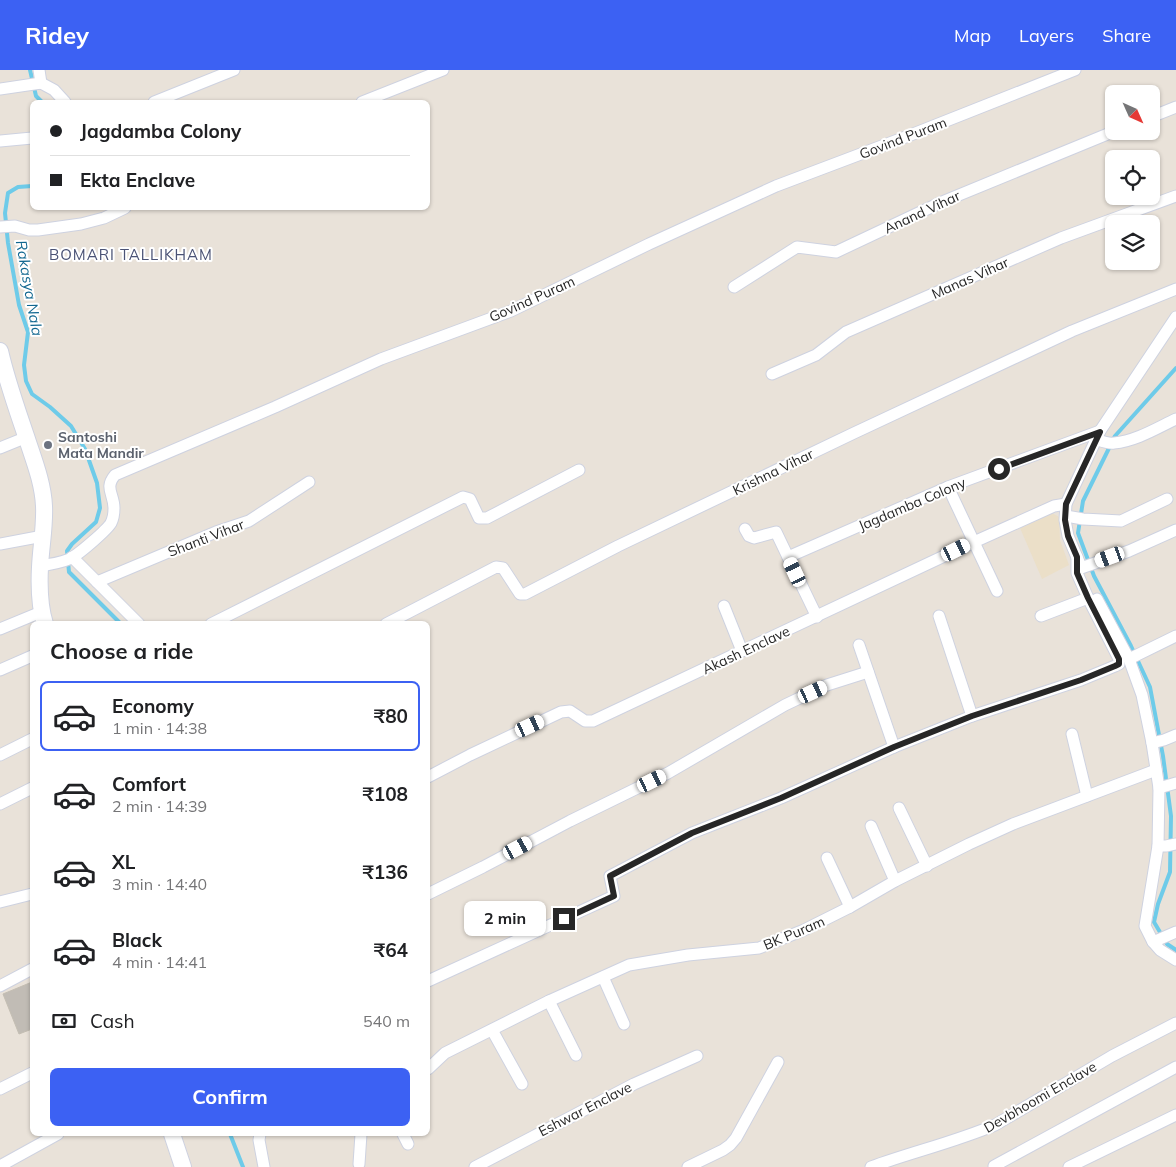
<!DOCTYPE html>
<html lang="en">
<head>
<meta charset="utf-8">
<style>
	:root { --surface:#fff; --page:#f6f6f6; --text:#202124; --muted:#757577; --line:#e0e0e0; --accent:#3c61f3 }
	body { margin:0; font-family:Mulish,sans-serif; background:var(--page); color:var(--text); height:100vh; display:flex; flex-direction:column; font-size:19px; white-space:nowrap }
	* { box-sizing:border-box; margin:0 }
	p { font-size:16px; color:var(--muted) }
	.icon { flex:none; width:28px; height:28px; fill:none; stroke:currentColor; stroke-width:2; stroke-linecap:round; stroke-linejoin:round }
	.map { position:relative; flex:1; overflow:hidden }
	.details { position:absolute; left:30px; top:551px; width:400px; height:515px; display:flex; flex-direction:column; background:var(--surface); border-radius:8px; box-shadow:0 1px 4px #0004 }
	.details>* { flex:none }
	.top-card { position:absolute; left:30px; top:30px; width:400px; height:110px; border-radius:8px; box-shadow:0 1px 4px #0004; display:grid; align-content:center; height:110px; padding:0 20px; background:var(--surface) }
	.needle { width:32px; rotate:135deg }
	.fabs { position:absolute; left:1105px; top:15px; display:grid; gap:10px }
	.fabs a { display:grid; place-items:center; width:55px; height:55px; border-radius:8px; background:var(--surface); box-shadow:0 1px 4px #0004; font-size:25px }
	.end { position:absolute; width:22px; height:22px; margin:-11px; border:6px solid #272727; background:#fff; box-shadow:0 0 0 2px #fff }
	.from { border-radius:50% }
	.bubble { position:absolute; height:35px; border-radius:8px; background:var(--surface); box-shadow:0 1px 4px #0004; font-size:16px; font-weight:700; line-height:35px; text-align:center }
	.car { position:absolute; width:15px; height:30px; margin:-15px -8px; border-radius:6px; box-shadow:0 0 4px 1px #0007; background:linear-gradient(#fff 24%,#345 0 40%,#fff 0 76%,#345 0 86%,#fff 0) }
	.top-card b { display:flex; align-items:center; gap:18px; height:48px; font-size:19px }
	.top-card b+b { border-top:1px solid var(--line) }
	.top-card i { width:12px; height:12px; background:var(--text) }
	ul { padding:0; list-style:none }
	li { display:flex; align-items:center; gap:15px; height:70px; margin:0 10px 8px; padding:0 10px; border:2px solid transparent; border-radius:8px }
	li div { flex:1 }
	li b { display:block; font-size:19px }
	li em { font-style:normal; font-weight:700 }
	li.on { border-color:var(--accent) }
	li>.icon { width:45px; height:45px; stroke-width:1.5 }
	h2 { padding:0 20px; font-size:22px; line-height:60px }
	.pay { display:flex; align-items:center; gap:12px; height:55px; padding:0 20px; font-size:19px }
	.pay p { margin-inline-start:auto }
	.cta { display:flex; gap:10px; margin-top:auto; padding:10px 20px }
	.cta a { flex:1; height:58px; border-radius:8px; background:var(--accent); color:#fff; font-size:20px; font-weight:700; line-height:58px; text-align:center }
	header { display:flex; align-items:center; gap:30px; box-sizing:border-box; height:70px; padding:0 25px; background:var(--accent); color:#fff }
	header strong { font-size:24px }
	nav { display:flex; gap:28px; margin-inline-start:auto; font-size:18px }
	.map>svg:first-child { display:block }
</style>
</head>
<body>
<header>
<strong>Ridey</strong>
<nav><a>Map</a><a>Layers</a><a>Share</a></nav>
</header>
<div class="map">
<svg width="1176" height="1097" viewBox="0 0 1176 1097">
	<rect width="100%" height="100%" fill="#e9e2d9"/>
	<!-- education -->
	<path fill="#ebdfc8" d="M 1052,443 L 1059,447 L 1060,470 L 1069,495 L 1042,509 L 1020,458 Z"/>
	<g fill="none" stroke-linecap="round" stroke-linejoin="round">
		<!-- stream -->
		<g stroke="#6ecbe9" stroke-width="4">
			<path d="M 30,0 L 36,26 L 42,32"/>
			<path d="M 32,116 L 18,117 L 8,123 L 5,143 L 8,173 L 19,235 L 28,262 L 24,295 L 26,311 L 32,324 L 50,337 L 71,356 L 85,379 L 97,413 L 100,438 L 96,452 L 72,474 L 67,481 L 69,502 L 121,554"/>
			<path d="M 1176,298 L 1115,366 L 1083,431 L 1078,463 L 1094,506 L 1131,576 L 1150,617 L 1163,686 L 1171,746 L 1170,802 L 1158,834 L 1154,852 L 1167,874 L 1176,880"/>
			<path d="M 230,1064 L 243,1097"/>
		</g>
	</g>
	<!-- building -->
	<path fill="#c1bcb5" stroke="#c4beb3" d="M 32,912 L 32,959 L 19,964 L 3,924 Z"/>
	<g fill="none" stroke-linecap="round" stroke-linejoin="round">
		<defs>
			<g id="street">
				<path d="M 39,0 L 41,13"/>
				<path d="M 41,13 L 54,20 L 65,32"/>
				<path d="M 0,19 L 41,13"/>
				<path d="M 154,32 L 234,0"/>
				<path d="M 362,32 L 443,0"/>
				<path d="M 1151,47 L 1176,37"/>
				<path d="M 0,71 L 32,68"/>
				<path d="M 0,157 L 15,156 L 29,160 L 38,160 L 81,154 L 104,148 L 125,138"/>
				<path d="M 734,217 L 797,177 L 836,182 L 942,132 L 1115,61"/>
				<path d="M 772,304 L 816,285 L 846,262 L 1061,168 L 1176,126"/>
				<path d="M 1095,369 C 1101,371 1108,374 1114,373 C 1136,371 1157,358 1176,349"/>
				<path d="M 0,378 L 27,367"/>
				<path d="M 948,417 L 997,521"/>
				<path d="M 1066,446 L 1083,449 L 1121,451 L 1167,429"/>
				<path d="M 745,459 L 749,466 L 754,468 L 776,462 L 788,487"/>
				<path d="M 0,474 L 43,466"/>
				<path d="M 72,487 L 139,554"/>
				<path d="M 1079,492 L 1068,466 L 1065,450 L 1066,434 L 1100,361 L 1176,247"/>
				<path d="M 40,496 C 50,494 64,493 73,487 C 81,482 107,460 111,453 C 113,449 114,443 114,438 C 114,424 104,418 115,405 L 275,337 L 381,289 L 511,241 L 649,174 L 776,116 L 903,68 L 1075,0"/>
				<path d="M 1081,498 L 1129,481 L 1176,460"/>
				<path d="M 97,512 L 216,462 L 249,451 L 309,412"/>
				<path d="M 1097,529 L 1129,589 L 1142,625 L 1152,673 L 1159,718 L 1158,776 L 1145,856 L 1153,872 L 1160,880 L 1176,890"/>
				<path d="M 724,536 L 742,581"/>
				<path d="M 939,546 L 972,646"/>
				<path d="M 1041,546 L 1088,528"/>
				<path d="M 817,547 L 788,487 L 948,417 L 1100,361"/>
				<path d="M 211,554 L 463,427 L 470,429 L 479,448 L 487,448 L 579,400"/>
				<path d="M 386,554 L 496,497 L 503,498 L 520,524 L 525,524 L 618,476 L 854,363 L 1072,261 L 1176,219"/>
				<path d="M 0,559 L 41,542"/>
				<path d="M 859,575 L 894,677"/>
				<path d="M 1129,589 L 1176,566"/>
				<path d="M 0,600 L 32,586"/>
				<path d="M 1072,664 L 1087,726"/>
				<path d="M 1152,673 L 1164,670 L 1176,665"/>
				<path d="M 0,685 L 32,669"/>
				<path d="M 428,707 L 470,685 L 561,642 L 570,641 L 585,651 L 593,651 L 974,472 L 1054,436 L 1066,434"/>
				<path d="M 1159,718 L 1176,713"/>
				<path d="M 0,734 L 32,718"/>
				<path d="M 899,738 L 927,796"/>
				<path d="M 871,756 L 895,811"/>
				<path d="M 1158,776 L 1166,776 L 1176,774"/>
				<path d="M 827,788 L 850,837"/>
				<path d="M 428,824 L 483,797 L 570,751 L 668,703 L 785,635 L 827,615 L 868,602"/>
				<path d="M 0,832 L 32,824"/>
				<path d="M 1153,872 L 1176,862"/>
				<path d="M 603,907 L 624,954"/>
				<path d="M 428,911 L 614,826 L 610,806 L 692,763 L 781,728 L 894,677 L 972,646 L 1081,610 L 1115,596 L 1119,594 L 1119,589 L 1088,528 L 1077,503 L 1077,487"/>
				<path d="M 0,916 L 32,899"/>
				<path d="M 549,931 L 576,985"/>
				<path d="M 492,960 L 522,1014"/>
				<path d="M 428,999 L 445,983 L 549,931 L 629,895 L 688,885 L 759,878 L 804,860 L 850,837 L 895,811 L 969,774 L 1013,754 L 1156,700"/>
				<path d="M 0,1019 L 32,1003"/>
				<path d="M 260,1064 L 259,1070 L 264,1097"/>
				<path d="M 403,1064 L 408,1074"/>
				<path d="M 359,1094 L 361,1064"/>
				<path d="M 0,1096 L 58,1064"/>
				<path d="M 994,1096 L 1176,997"/>
				<path d="M 475,1097 L 634,1014 L 697,986"/>
				<path d="M 688,1097 L 723,1080 L 730,1075 L 736,1068 L 778,992"/>
				<path d="M 871,1097 C 912,1082 955,1072 995,1055 L 1112,986 L 1176,953"/>
				<path d="M 1069,1097 L 1176,1045"/>
			</g>
			<g id="secondary">
				<path d="M 0,281 C 7,312 18,342 28,372 C 35,393 43,414 44,436 C 45,456 41,476 40,497 C 39,516 39,535 45,554"/>
				<path d="M 172,1064 L 183,1097"/>
			</g>
		</defs>
		<!-- street casing -->
		<use href="#street" stroke="#ced2e0" stroke-width="13"/>
		<!-- secondary casing -->
		<use href="#secondary" stroke="#ced2e0" stroke-width="18"/>
		<!-- street -->
		<use href="#street" stroke="#fff" stroke-width="11"/>
		<!-- secondary -->
		<use href="#secondary" stroke="#fff" stroke-width="16"/>
	</g>
	<g fill="none" stroke-linecap="round" stroke-linejoin="round">
		<!-- route -->
		<path stroke="#272727" stroke-width="6" d="M 564,849 L 614,826 L 610,806 L 692,763 L 781,728 L 894,677 L 972,646 L 1081,610 L 1115,596 L 1119,594 L 1119,589 L 1088,528 L 1077,503 L 1077,487 L 1068,466 L 1065,450 L 1066,434 L 1100,362 L 999,399"/>
	</g>
	<!-- markers -->
	<circle fill="#6b7280" stroke="#fff" stroke-width="2" cx="48" cy="375" r="5"/>
	<g text-anchor="middle" stroke-width="4" stroke-linejoin="round" paint-order="stroke">
		<!-- street labels -->
		<g font-size="14" fill="#272727" stroke="#fff">
			<text transform="translate(903 68) rotate(-21)" y="5">Govind Puram</text>
			<text transform="translate(922 142) rotate(-25)" y="5">Anand Vihar</text>
			<text transform="translate(970 208) rotate(-24)" y="5">Manas Vihar</text>
			<text transform="translate(532 229) rotate(-24)" y="5">Govind Puram</text>
			<text transform="translate(773 402) rotate(-26)" y="5">Krishna Vihar</text>
			<text transform="translate(912 434) rotate(-23)" y="5">Jagdamba Colony</text>
			<text transform="translate(206 468) rotate(-21)" y="5">Shanti Vihar</text>
			<text transform="translate(746 580) rotate(-25)" y="5">Akash Enclave</text>
			<text transform="translate(794 863) rotate(-23)" y="5">BK Puram</text>
			<text transform="translate(1040 1027) rotate(-30)" y="5">Devbhoomi Enclave</text>
			<text transform="translate(585 1039) rotate(-27)" y="5">Eshwar Enclave</text>
		</g>
		<!-- worship labels -->
		<g font-size="14" font-weight="bold" fill="#5b616d" stroke="#fff" text-anchor="start">
			<text x="58" y="372">Santoshi<tspan x="58" dy="16">Mata Mandir</tspan></text>
		</g>
		<!-- neighbourhood labels -->
		<g font-size="15" letter-spacing="1" fill="#4a5275" stroke="#fff">
			<text x="131" y="190">BOMARI TALLIKHAM</text>
		</g>
		<!-- water labels -->
		<g font-size="15" font-style="italic" fill="#116790" stroke="#fff">
			<text transform="translate(29 218) rotate(80)" y="5">Rakasya Nala</text>
		</g>
	</g>
</svg>
<div class="fabs">
<a><svg class="needle" viewBox="-14 -14 28 28"><path d="M0-13l5 13h-10z" fill="#e53935"/><path d="M0 13l5-13h-10z" fill="#757577"/></svg></a>
<a><svg class="icon" aria-label="locate" viewBox="0 0 24 24"><circle cx="12" cy="12" r="6"/><path d="M12 2v4M12 18v4M2 12h4M18 12h4"/></svg></a>
<a><svg class="icon" aria-label="layers" viewBox="0 0 24 24"><path d="M12 4l9 5-9 5-9-5zM3 14l9 5 9-5"/></svg></a>
</div>
<i class="end from" style="left:999px;top:399px"></i>
<i class="end" style="left:564px;top:849px"></i>
<div class="bubble" style="left:464px;top:831px;width:82px">2 min</div>
<i class="car" style="left:956px;top:480px;rotate:64deg"></i>
<i class="car" style="left:1110px;top:487px;rotate:250deg"></i>
<i class="car" style="left:795px;top:502px;rotate:335deg"></i>
<i class="car" style="left:813px;top:622px;rotate:65deg"></i>
<i class="car" style="left:530px;top:656px;rotate:65deg"></i>
<i class="car" style="left:652px;top:711px;rotate:64deg"></i>
<i class="car" style="left:518px;top:778px;rotate:62deg"></i>
<div class="top-card">
<b><i class="from"></i>Jagdamba Colony</b>
<b><i></i>Ekta Enclave</b>
</div>
<section class="details">
<h2>Choose a ride</h2>
<ul>
<li class="on"><svg class="icon" aria-label="car" viewBox="0 0 24 24"><path d="M5 17H2v-5l4-1 3-4h7l3 4 3 1v5h-3M9 17h6M6 11h13"/><circle cx="7" cy="17" r="2"/><circle cx="17" cy="17" r="2"/></svg><div><b>Economy</b><p>1 min · 14:38</p></div><em>₹80</em></li>
<li><svg class="icon" aria-label="car" viewBox="0 0 24 24"><path d="M5 17H2v-5l4-1 3-4h7l3 4 3 1v5h-3M9 17h6M6 11h13"/><circle cx="7" cy="17" r="2"/><circle cx="17" cy="17" r="2"/></svg><div><b>Comfort</b><p>2 min · 14:39</p></div><em>₹108</em></li>
<li><svg class="icon" aria-label="car" viewBox="0 0 24 24"><path d="M5 17H2v-5l4-1 3-4h7l3 4 3 1v5h-3M9 17h6M6 11h13"/><circle cx="7" cy="17" r="2"/><circle cx="17" cy="17" r="2"/></svg><div><b>XL</b><p>3 min · 14:40</p></div><em>₹136</em></li>
<li><svg class="icon" aria-label="car" viewBox="0 0 24 24"><path d="M5 17H2v-5l4-1 3-4h7l3 4 3 1v5h-3M9 17h6M6 11h13"/><circle cx="7" cy="17" r="2"/><circle cx="17" cy="17" r="2"/></svg><div><b>Black</b><p>4 min · 14:41</p></div><em>₹64</em></li>
</ul>
<div class="pay"><svg class="icon" aria-label="cash" viewBox="0 0 24 24"><path d="M3 7h18v10H3z"/><circle cx="12" cy="12" r="2"/></svg>Cash<p>540 m</p></div>
<div class="cta"><a>Confirm</a></div>
</section>
</div>
</body>
</html>
